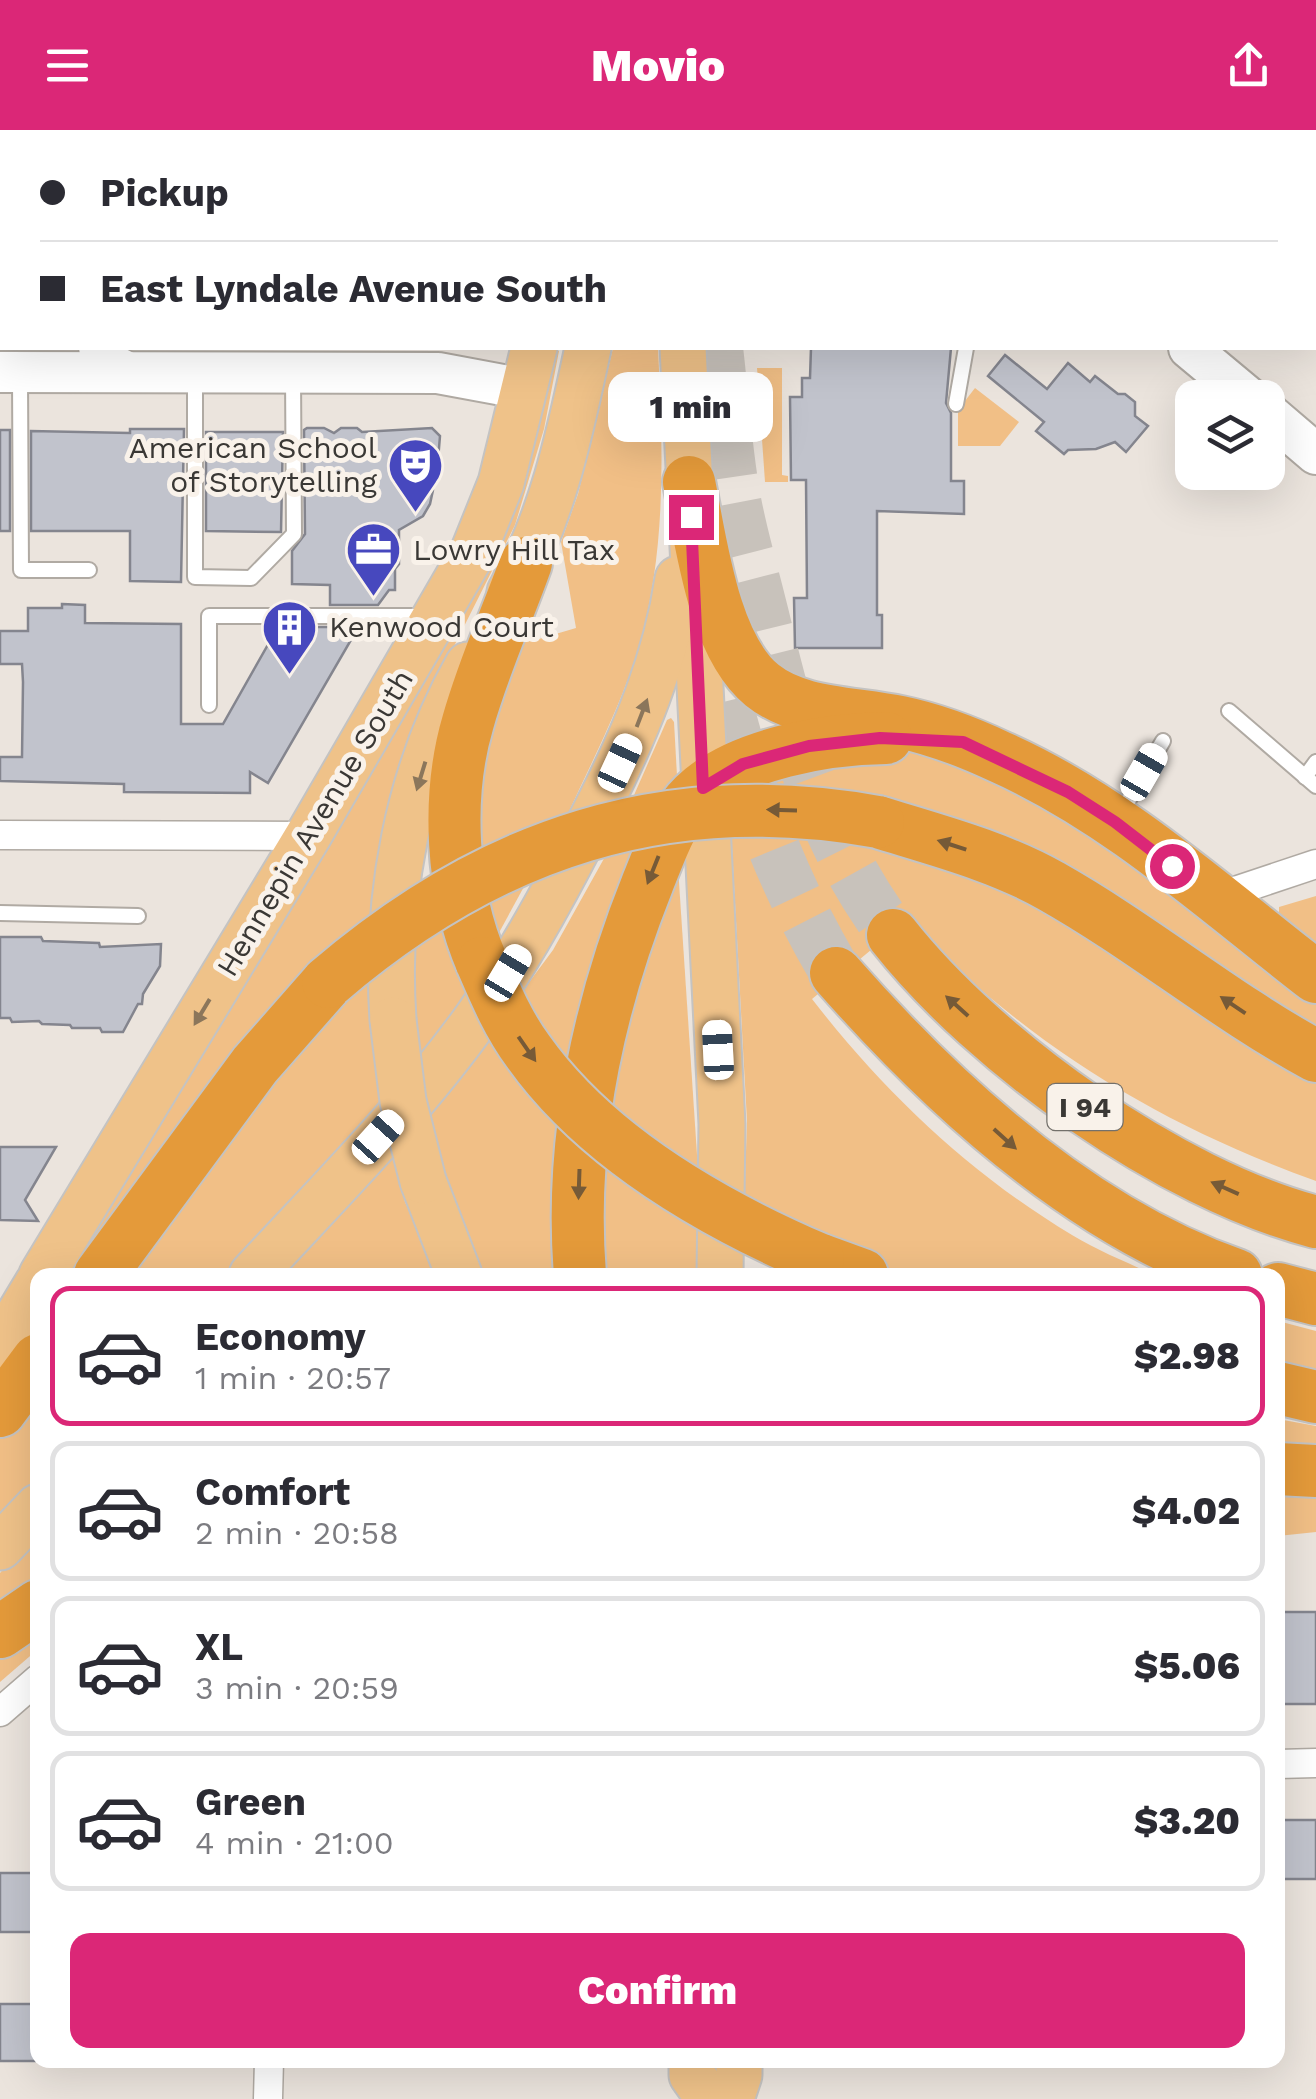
<!DOCTYPE html>
<html lang="en">
<head>
<meta charset="utf-8">
<style>
	:root { --surface:#fff; --page:#f7f7f7; --text:#2b2b33; --muted:#7c7c81; --line:#e1e1e2; --accent:#db2777 }
	body { margin:0; font-family:"Work Sans",sans-serif; background:var(--page); color:var(--text); height:100vh; display:flex; flex-direction:column; font-size:38px; white-space:nowrap }
	* { box-sizing:border-box; margin:0 }
	p { font-size:32px; color:var(--muted) }
	.icon { flex:none; width:55px; height:55px; fill:none; stroke:currentColor; stroke-width:2; stroke-linecap:round; stroke-linejoin:round }
	.map { position:relative; flex:1; overflow:hidden }
	.side { position:absolute; left:30px; top:1138px; width:1255px; height:800px; display:flex; flex-direction:column; background:var(--surface); border-radius:20px; box-shadow:0 10px 40px #0002 }
	.side>* { flex:none }
	.hud { position:absolute; left:0px; top:0px; width:1318px; height:220px; box-shadow:0 10px 40px #0002; display:grid; align-content:center; height:220px; padding:0 40px; background:var(--surface) }
	.buttons { position:absolute; left:1175px; top:250px; display:grid; gap:20px }
	.buttons a { display:grid; place-items:center; width:110px; height:110px; border-radius:20px; background:var(--surface); box-shadow:0 10px 40px #0002; font-size:50px }
	.end { position:absolute; width:45px; height:45px; margin:-22px; border:12px solid #db2777; background:#fff; box-shadow:0 0 0 5px #fff }
	.from { border-radius:50% }
	.bubble { position:absolute; height:70px; border-radius:20px; background:var(--surface); box-shadow:0 10px 40px #0002; font-size:32px; font-weight:800; line-height:70px; text-align:center }
	.car { position:absolute; width:30px; height:60px; margin:-30px -15px; border-radius:12px; box-shadow:0 0 8px 2px #0007; background:linear-gradient(#fff 24%,#345 0 40%,#fff 0 76%,#345 0 86%,#fff 0) }
	.hud b { display:flex; align-items:center; gap:35px; height:95px; font-size:38px }
	.hud b+b { border-top:2px solid var(--line) }
	.hud i { width:25px; height:25px; background:var(--text) }
	ul { padding:18px 0 0; list-style:none }
	li { display:flex; align-items:center; gap:30px; height:140px; margin:0 20px 15px; padding:0 20px; border:5px solid var(--line); border-radius:20px }
	li div { flex:1 }
	li b { display:block; font-size:38px }
	li em { font-style:normal; font-weight:800 }
	li.on { border-color:var(--accent) }
	li>.icon { width:90px; height:90px; stroke-width:1.5 }
	.action { display:flex; gap:20px; margin-top:auto; padding:20px 40px }
	.action a { flex:1; height:115px; border-radius:20px; background:var(--accent); color:#fff; font-size:40px; font-weight:800; line-height:115px; text-align:center }
	header { display:flex; justify-content:space-between; align-items:center; height:130px; padding:0 40px; background:var(--accent); color:#fff; font-size:45px; font-weight:800 }
	.map>svg:first-child { display:block }
</style>
</head>
<body>
<header><svg class="icon" aria-label="menu" viewBox="0 0 24 24"><path d="M4 6h16M4 12h16M4 18h16"/></svg>Movio<svg class="icon" aria-label="share" viewBox="0 0 24 24"><path d="M12 15V3M7 8l5-5 5 5M5 13v7h14v-7"/></svg></header>
<div class="map">
<svg width="1316" height="1969" viewBox="0 0 1316 1969">
	<rect width="100%" height="100%" fill="#ebe4dd"/>
	<!-- green -->
	<g fill="#f1bf86">
		<path d="M 613,218 L 658,218 C 663,320 667,421 638,520 C 620,578 591,633 566,688 L 468,729 L 465,668 L 526,496 L 532,511 L 576,498 L 561,412 L 578,364 Z"/>
		<path d="M 551,219 L 559,221 L 544,299 L 515,395 L 435,554 L 376,784 L 82,1145 L 63,1145 L 273,802 Z"/>
		<path d="M 757,238 L 782,238 L 782,345 L 788,346 L 788,352 L 765,352 Z"/>
		<path d="M 975,258 L 1019,292 L 1000,316 L 958,316 L 958,280 Z"/>
		<path d="M 671,588 L 674,592 L 678,664 L 631,672 L 667,590 Z"/>
		<path d="M 930,616 L 1046,670 L 1316,871 L 1316,903 L 1118,767 L 731,660 L 731,651 Z"/>
		<path d="M 758,698 L 965,733 L 1316,939 L 1316,1051 C 1155,993 1026,913 907,790 L 812,869 C 884,962 970,1044 1072,1105 C 1098,1121 1127,1132 1154,1145 L 905,1145 L 872,1136 L 744,1081 L 747,991 L 731,699 Z"/>
		<path d="M 647,708 L 573,954 L 513,874 L 553,820 L 611,716 Z"/>
		<path d="M 677,722 L 699,1055 L 596,976 Z"/>
		<path d="M 532,742 L 489,821 L 473,770 Z"/>
		<path d="M 1316,766 L 1316,824 L 1279,790 L 1279,777 Z"/>
		<path d="M 444,787 L 467,861 L 416,934 L 407,811 Z"/>
		<path d="M 369,841 L 372,911 L 382,977 L 229,1145 L 118,1145 L 229,1001 Z"/>
		<path d="M 490,902 L 567,997 L 562,1145 L 478,1145 L 425,985 Z"/>
		<path d="M 588,1016 L 697,1093 L 699,1145 L 590,1145 Z"/>
		<path d="M 392,1023 L 405,1072 L 439,1145 L 277,1145 Z"/>
		<path d="M 1278,1191 L 1316,1201 L 1316,1248 L 1278,1239 Z"/>
		<path d="M 37,1251 L 37,1350 L 0,1391 L 0,1301 Z"/>
		<path d="M 1278,1289 L 1316,1296 L 1316,1328 L 1278,1326 Z"/>
		<path d="M 1278,1352 L 1316,1356 L 1316,1402 L 1278,1406 Z"/>
		<path d="M 37,1401 L 37,1447 L 0,1471 L 0,1443 Z"/>
		<path d="M 37,1489 L 37,1520 L 0,1552 L 0,1515 Z"/>
	</g>
	<!-- building -->
	<g fill="#c1c3cc" stroke="#84858e" stroke-width="2.5">
		<path d="M 811,218 L 951,218 L 946,273 L 951,283 L 951,351 L 964,351 L 964,384 L 877,381 L 877,485 L 882,485 L 882,518 L 795,518 L 794,468 L 807,468 L 806,350 L 791,350 L 790,267 L 802,267 L 802,248 L 810,248 Z"/>
		<path d="M 1005,225 L 1047,259 L 1068,233 L 1090,252 L 1095,246 L 1118,264 L 1125,264 L 1135,272 L 1135,286 L 1148,296 L 1126,322 L 1115,312 L 1096,319 L 1068,320 L 1064,324 L 1036,301 L 1044,292 L 988,246 Z"/>
		<path d="M 307,298 L 324,298 L 334,303 L 341,298 L 357,298 L 362,302 L 432,298 L 440,306 L 437,342 L 426,349 L 433,360 L 430,374 L 423,386 L 399,400 L 399,434 L 395,439 L 395,460 L 389,460 L 378,475 L 330,475 L 330,455 L 292,454 L 292,421 L 305,404 L 304,300 Z"/>
		<path d="M 130,299 L 184,299 L 181,452 L 130,451 L 130,401 L 31,401 L 31,301 L 130,303 Z"/>
		<rect x="0" y="300" width="10" height="101"/>
		<path d="M 206,302 L 283,302 L 281,402 L 206,401 Z"/>
		<path d="M 62,474 L 85,475 L 85,493 L 181,494 L 181,594 L 223,594 L 278,497 L 351,497 L 355,503 L 268,653 L 250,642 L 250,663 L 124,662 L 124,654 L 0,651 L 0,627 L 22,627 L 23,552 L 22,534 L 0,534 L 0,501 L 28,501 L 28,478 L 62,478 Z"/>
		<path d="M 0,807 L 41,807 L 43,811 L 99,813 L 100,817 L 161,814 L 160,836 L 143,864 L 142,874 L 138,874 L 123,902 L 102,902 L 100,898 L 72,898 L 70,895 L 42,894 L 39,891 L 12,892 L 10,888 L 0,888 Z"/>
		<path d="M 0,1017 L 56,1017 L 25,1070 L 38,1091 L 0,1090 Z"/>
		<rect x="1278" y="1482" width="38" height="92"/>
		<rect x="1278" y="1690" width="38" height="59"/>
		<rect x="0" y="1743" width="35" height="59"/>
		<rect x="0" y="1874" width="35" height="57"/>
	</g>
	<g fill="none" stroke-linecap="round" stroke-linejoin="round">
		<!-- highway-tunnel -->
		<g stroke="#c8c2bb" stroke-width="52" stroke-dasharray="52 26" stroke-linecap="butt">
			<path d="M 720,2 L 721,0"/>
			<path d="M 717,218 C 723,268 726,320 735,370 C 742,407 753,444 762,481 C 791,600 819,706 893,805"/>
			<path d="M 710,495 C 732,617 772,736 836,843"/>
		</g>
		<defs>
			<g id="lane">
				<path d="M 1035,2 L 1037,0"/>
				<path d="M 1065,2 L 1067,0"/>
				<path d="M 195,245 L 195,447 L 251,448 L 294,404 L 293,244"/>
				<path d="M 20,248 L 21,440 L 89,440"/>
				<path d="M 956,274 L 966,218"/>
				<path d="M 209,575 L 209,486 L 425,486"/>
				<path d="M 1229,581 L 1316,656"/>
				<path d="M 1305,647 L 1316,632"/>
				<path d="M 1121,683 L 1163,611"/>
				<path d="M 0,783 L 138,786"/>
			</g>
			<g id="street">
				<path d="M 485,2 L 485,0"/>
				<path d="M 1315,55 L 1316,54"/>
				<path d="M 0,153 L 2,155"/>
				<path d="M 93,218 L 134,239"/>
				<path d="M 0,705 L 308,706"/>
				<path d="M 1214,768 L 1316,734"/>
				<path d="M 0,1582 L 38,1549"/>
				<path d="M 1278,1634 L 1316,1633"/>
				<path d="M 268,1969 L 269,1930"/>
			</g>
			<g id="secondary">
				<path d="M 923,0 L 926,2"/>
				<path d="M 1189,218 L 1249,268"/>
				<path d="M 0,242 L 438,243 L 524,259"/>
				<path d="M 1268,283 L 1316,324"/>
			</g>
			<g id="primary">
				<path d="M 591,2 L 591,0"/>
				<path d="M 628,2 L 628,0"/>
				<path d="M 695,2 L 695,0"/>
				<path d="M 683,218 L 722,994 L 720,1145"/>
				<path d="M 510,462 C 553,387 570,302 588,218"/>
				<path d="M 393,890 C 385,769 407,642 468,535"/>
				<path d="M 423,1051 L 459,1145"/>
				<path d="M 42,1145 L 308,706 L 474,420 L 501,353 L 534,218"/>
				<path d="M 252,1145 C 329,1062 411,980 477,888 C 524,821 562,750 598,677 C 635,604 666,531 678,449"/>
				<path d="M 0,1216 L 38,1153"/>
				<path d="M 0,1417 L 38,1377"/>
				<path d="M 692,1930 L 692,1945 L 709,1969"/>
				<path d="M 731,1969 L 739,1945 L 739,1930"/>
			</g>
			<g id="highway">
				<path d="M 689,352 C 701,411 713,515 762,555 C 799,585 855,582 900,592 C 934,599 968,612 1000,627 C 1117,679 1215,769 1316,847"/>
				<path d="M 878,692 C 936,710 998,726 1051,756 C 1143,808 1224,876 1316,926"/>
				<path d="M 893,805 C 986,923 1170,1054 1316,1092"/>
				<path d="M 482,833 C 451,762 446,666 468,592 C 483,538 507,486 526,433"/>
				<path d="M 836,843 C 943,965 1080,1091 1236,1145"/>
				<path d="M 818,1129 L 862,1145"/>
				<path d="M 100,1145 L 255,935 L 328,852"/>
				<path d="M 580,1145 C 569,1010 598,877 648,752 C 660,723 671,688 694,666 C 738,623 827,609 886,608"/>
				<path d="M 1278,1159 L 1316,1169"/>
				<path d="M 1278,1258 L 1316,1267"/>
				<path d="M 0,1281 L 38,1230"/>
				<path d="M 1278,1339 L 1316,1341"/>
				<path d="M 0,1502 L 38,1476"/>
			</g>
		</defs>
		<!-- lane casing -->
		<use href="#lane" stroke="#b0aaa3" stroke-width="18"/>
		<!-- street casing -->
		<use href="#street" stroke="#b0aaa3" stroke-width="31"/>
		<!-- secondary casing -->
		<use href="#secondary" stroke="#b0aaa3" stroke-width="44"/>
		<!-- primary casing -->
		<use href="#primary" stroke="#c4c3c2" stroke-width="49"/>
		<!-- highway casing -->
		<use href="#highway" stroke="#c4c3c2" stroke-width="56"/>
		<!-- lane -->
		<use href="#lane" stroke="#fff" stroke-width="14"/>
		<!-- street -->
		<use href="#street" stroke="#fff" stroke-width="28"/>
		<!-- secondary -->
		<use href="#secondary" stroke="#fff" stroke-width="40"/>
		<!-- primary -->
		<use href="#primary" stroke="#efc289" stroke-width="45"/>
		<!-- highway -->
		<use href="#highway" stroke="#e49a3a" stroke-width="52"/>
		<defs>
			<path id="primary-bridge" d="M 393,890 L 403,971 L 423,1051"/>
			<g id="highway-bridge">
				<path d="M 482,833 C 495,863 508,894 528,921 C 596,1017 711,1083 818,1129"/>
				<path d="M 328,852 C 490,713 667,654 878,692"/>
			</g>
		</defs>
		<!-- primary-bridge casing -->
		<use href="#primary-bridge" stroke="#c4c3c2" stroke-width="49" stroke-linecap="butt"/>
		<!-- highway-bridge casing -->
		<use href="#highway-bridge" stroke="#c4c3c2" stroke-width="56" stroke-linecap="butt"/>
		<!-- primary-bridge -->
		<use href="#primary-bridge" stroke="#efc289" stroke-width="45"/>
		<!-- highway-bridge -->
		<use href="#highway-bridge" stroke="#e49a3a" stroke-width="52"/>
	</g>
	<!-- one-way arrows -->
	<defs><path id="oneway-solid" d="M-6-.8H1V-3.2L6.5 0L1 3.2V.8H-6Z" transform="scale(2.5)"/></defs>
	<g fill="#8b765b">
		<use href="#oneway-solid" transform="translate(642 583) rotate(-69)"/>
		<use href="#oneway-solid" transform="translate(421 646) rotate(107)"/>
		<use href="#oneway-solid" transform="translate(202 882) rotate(121)"/>
	</g>
	<g fill="#765a37">
		<use href="#oneway-solid" transform="translate(782 680) rotate(-178)"/>
		<use href="#oneway-solid" transform="translate(952 715) rotate(-162)"/>
		<use href="#oneway-solid" transform="translate(653 740) rotate(112)"/>
		<use href="#oneway-solid" transform="translate(1233 875) rotate(-146)"/>
		<use href="#oneway-solid" transform="translate(957 876) rotate(-138)"/>
		<use href="#oneway-solid" transform="translate(527 919) rotate(55)"/>
		<use href="#oneway-solid" transform="translate(1005 1009) rotate(42)"/>
		<use href="#oneway-solid" transform="translate(579 1054) rotate(92)"/>
		<use href="#oneway-solid" transform="translate(1225 1058) rotate(-156)"/>
	</g>
	<g fill="none" stroke-linecap="round" stroke-linejoin="round">
		<!-- route -->
		<path stroke="#db2777" stroke-width="12" d="M 691,387 L 703,658 L 743,634 L 809,616 L 880,608 L 963,612 L 1068,662 L 1115,692 L 1172,736"/>
	</g>
	<!-- icons -->
	<defs>
		<symbol id="theatre-pin" viewBox="-11 -11 22 30"><path d="M0 17L-7.5 6A9.5 9.5 0 1 1 7.5 6Z" fill="#4748be" stroke="#f9f2ea"/><path d="M-5-5.5Q0-4 5-5.5V0Q5 5 0 6Q-5 5-5 0ZM-3.3-2.5H-1v1.5H-3.3ZM1-2.5H3.3v1.5H1ZM-2.8 1Q0 5.5 2.8 1Z" fill="#fff"/></symbol>
		<symbol id="office-pin" viewBox="-11 -11 22 30"><path d="M0 17L-7.5 6A9.5 9.5 0 1 1 7.5 6Z" fill="#4748be" stroke="#f9f2ea"/><path d="M-6-3h4V-5.5h4V-3h4V5H-6ZM-1-4.5V-3h2v-1.5ZM-6 0V1H6V0Z" fill="#fff"/></symbol>
		<symbol id="building-pin" viewBox="-11 -11 22 30"><path d="M0 17L-7.5 6A9.5 9.5 0 1 1 7.5 6Z" fill="#4748be" stroke="#f9f2ea"/><path d="M-4-6H4V6H1V3H-1V6H-4ZM-2.5-4.3h1.7v1.8h-1.7ZM.8-4.3h1.7v1.8H.8ZM-2.5-1h1.7V.8h-1.7ZM.8-1h1.7V.8H.8Z" fill="#fff"/></symbol>
	</defs>
	<g fill-rule="evenodd">
		<use href="#theatre-pin" x="384" y="304" width="63" height="86"/>
		<use href="#office-pin" x="342" y="388" width="63" height="86"/>
		<use href="#building-pin" x="258" y="466" width="63" height="86"/>
	</g>
	<g text-anchor="middle" stroke-width="10" stroke-linejoin="round" paint-order="stroke">
		<!-- shield labels -->
		<rect fill="#f9f2ea" stroke="#73706b" stroke-width="2.5" x="1047.5" y="954" width="75" height="46" rx="8"/>
		<g font-size="28" font-weight="bold" fill="#3a3835">
			<text x="1085" y="987">I 94</text>
		</g>
		<!-- poi labels -->
		<g font-size="30" fill="#3a3835" stroke="#f9f2ea" text-anchor="start">
			<text x="377" y="328" text-anchor="end">American School<tspan x="377" dy="34">of Storytelling</tspan></text>
			<text x="413" y="430">Lowry Hill Tax</text>
			<text x="329" y="507">Kenwood Court</text>
		</g>
		<!-- street labels -->
		<g font-size="30" fill="#3a3835" stroke="#f9f2ea">
			<text transform="translate(315 693) rotate(-59)" y="10">Hennepin Avenue South</text>
		</g>
	</g>
</svg>
<div class="buttons">
<a><svg class="icon" aria-label="layers" viewBox="0 0 24 24"><path d="M12 4l9 5-9 5-9-5zM3 14l9 5 9-5"/></svg></a>
</div>
<i class="end from" style="left:1172px;top:736px"></i>
<i class="end" style="left:691px;top:387px"></i>
<div class="bubble" style="left:608px;top:242px;width:165px">1 min</div>
<i class="car" style="left:620px;top:633px;rotate:25deg"></i>
<i class="car" style="left:1144px;top:642px;rotate:30deg"></i>
<i class="car" style="left:508px;top:843px;rotate:31deg"></i>
<i class="car" style="left:718px;top:920px;rotate:357deg"></i>
<i class="car" style="left:378px;top:1007px;rotate:42deg"></i>
<div class="hud">
<b><i class="from"></i>Pickup</b>
<b><i></i>East Lyndale Avenue South</b>
</div>
<section class="side">
<ul>
<li class="on"><svg class="icon" aria-label="car" viewBox="0 0 24 24"><path d="M5 17H2v-5l4-1 3-4h7l3 4 3 1v5h-3M9 17h6M6 11h13"/><circle cx="7" cy="17" r="2"/><circle cx="17" cy="17" r="2"/></svg><div><b>Economy</b><p>1 min · 20:57</p></div><em>$2.98</em></li>
<li><svg class="icon" aria-label="car" viewBox="0 0 24 24"><path d="M5 17H2v-5l4-1 3-4h7l3 4 3 1v5h-3M9 17h6M6 11h13"/><circle cx="7" cy="17" r="2"/><circle cx="17" cy="17" r="2"/></svg><div><b>Comfort</b><p>2 min · 20:58</p></div><em>$4.02</em></li>
<li><svg class="icon" aria-label="car" viewBox="0 0 24 24"><path d="M5 17H2v-5l4-1 3-4h7l3 4 3 1v5h-3M9 17h6M6 11h13"/><circle cx="7" cy="17" r="2"/><circle cx="17" cy="17" r="2"/></svg><div><b>XL</b><p>3 min · 20:59</p></div><em>$5.06</em></li>
<li><svg class="icon" aria-label="car" viewBox="0 0 24 24"><path d="M5 17H2v-5l4-1 3-4h7l3 4 3 1v5h-3M9 17h6M6 11h13"/><circle cx="7" cy="17" r="2"/><circle cx="17" cy="17" r="2"/></svg><div><b>Green</b><p>4 min · 21:00</p></div><em>$3.20</em></li>
</ul>
<div class="action"><a>Confirm</a></div>
</section>
</div>
</body>
</html>
